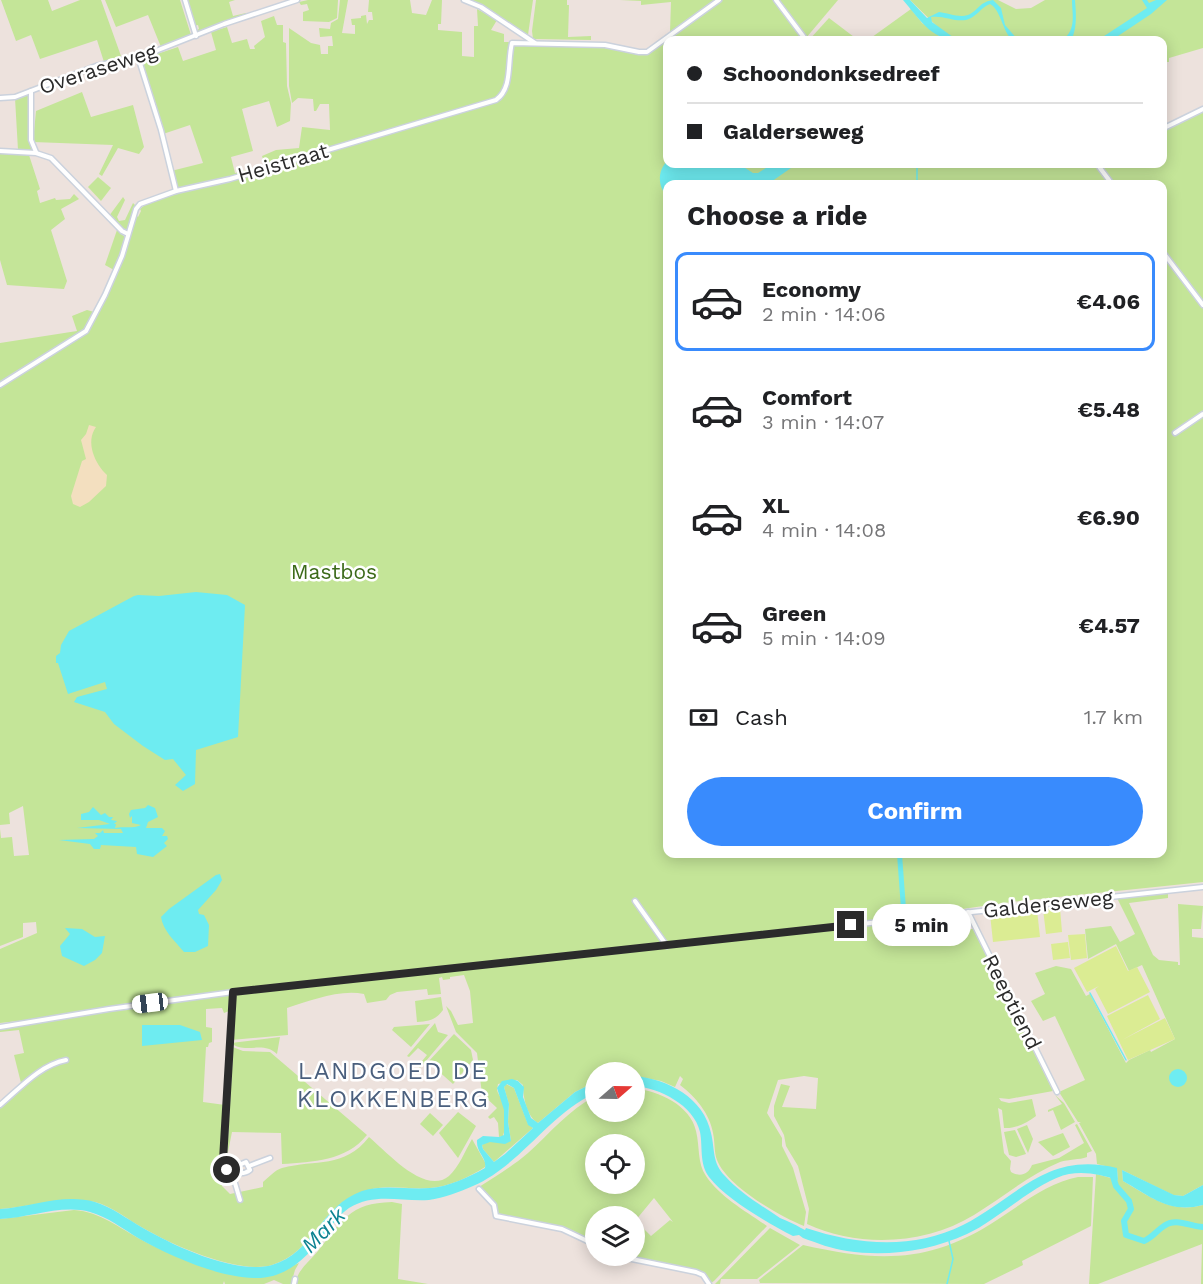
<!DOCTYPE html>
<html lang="en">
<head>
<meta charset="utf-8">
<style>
	:root { --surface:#fff; --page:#f2f2f2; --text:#202124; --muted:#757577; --line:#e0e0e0; --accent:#398bfd }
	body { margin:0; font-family:"Work Sans",sans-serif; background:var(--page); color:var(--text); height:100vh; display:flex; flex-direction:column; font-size:22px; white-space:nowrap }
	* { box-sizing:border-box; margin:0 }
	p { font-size:20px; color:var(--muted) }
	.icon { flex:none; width:33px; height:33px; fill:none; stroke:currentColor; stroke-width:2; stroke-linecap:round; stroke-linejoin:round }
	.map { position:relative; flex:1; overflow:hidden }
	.drawer { position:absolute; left:663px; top:180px; width:504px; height:678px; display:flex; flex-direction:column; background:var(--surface); border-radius:12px; box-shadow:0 3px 15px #0003 }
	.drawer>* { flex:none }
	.guide { position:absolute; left:663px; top:36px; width:504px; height:132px; border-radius:12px; box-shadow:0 3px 15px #0003; display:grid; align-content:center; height:132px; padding:0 24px; background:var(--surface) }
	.needle { width:39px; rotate:70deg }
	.fabs { position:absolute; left:585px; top:1062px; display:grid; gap:12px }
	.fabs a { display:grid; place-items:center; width:60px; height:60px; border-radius:50%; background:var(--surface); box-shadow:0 3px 15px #0003; font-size:30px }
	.end { position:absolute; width:27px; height:27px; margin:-14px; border:8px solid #2b2b2b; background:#fff; box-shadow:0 0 0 3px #fff }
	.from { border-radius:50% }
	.bubble { position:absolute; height:42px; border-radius:21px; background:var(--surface); box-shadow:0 3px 15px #0003; font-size:20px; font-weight:700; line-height:42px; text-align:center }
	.car { position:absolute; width:18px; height:36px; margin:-18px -9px; border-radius:8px; box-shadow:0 0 4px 2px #0007; background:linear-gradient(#fff 24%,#345 0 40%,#fff 0 76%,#345 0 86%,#fff 0) }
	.guide b { display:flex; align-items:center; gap:21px; height:57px; font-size:22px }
	.guide b+b { border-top:2px solid var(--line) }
	.guide i { width:15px; height:15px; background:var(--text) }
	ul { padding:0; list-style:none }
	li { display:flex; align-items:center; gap:18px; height:99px; margin:0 12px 9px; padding:0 12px; border:3px solid transparent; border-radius:12px }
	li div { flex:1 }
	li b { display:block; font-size:22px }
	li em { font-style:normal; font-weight:700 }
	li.on { border-color:var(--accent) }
	li>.icon { width:54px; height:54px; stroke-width:1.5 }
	h2 { padding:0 24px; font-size:27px; line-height:72px }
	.pay { display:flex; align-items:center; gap:15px; height:66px; padding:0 24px; font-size:22px }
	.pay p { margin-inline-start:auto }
	.primary-button { display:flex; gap:12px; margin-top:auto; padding:12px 24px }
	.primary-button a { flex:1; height:69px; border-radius:36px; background:var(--accent); color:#fff; font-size:24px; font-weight:700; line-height:69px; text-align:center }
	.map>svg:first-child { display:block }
</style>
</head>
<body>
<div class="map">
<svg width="1203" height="1284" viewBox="0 0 1203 1284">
	<rect width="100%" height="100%" fill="#ede2dd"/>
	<!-- green -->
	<g fill="#c4e598" fill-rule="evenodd">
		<path d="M 1,0 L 48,0 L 52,11 L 80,0 L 101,0 L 121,56 L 104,62 L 97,40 L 40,59 L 31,35 L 16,41 Z"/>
		<path d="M 105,0 L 180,0 L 191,35 L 161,47 L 148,15 L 116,27 Z"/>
		<path d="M 188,0 L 235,0 L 229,2 L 233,16 L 246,13 L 247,15 L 198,32 L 197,30 L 199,29 L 198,25 L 194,26 Z"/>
		<path d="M 308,0 L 338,0 L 337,18 L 329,22 L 303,21 L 303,12 L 309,10 L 307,4 L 301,5 L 299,2 Z"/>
		<path d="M 340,0 L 348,0 L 342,33 L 355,34 L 355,25 L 352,25 L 351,19 L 361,18 L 361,16 L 366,15 L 367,24 L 369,20 L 373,20 L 372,12 L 368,12 L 369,0 L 410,0 L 412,13 L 426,15 L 432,0 L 442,0 L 441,24 L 438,24 L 438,30 L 462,32 L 462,56 L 474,57 L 474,26 L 478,26 L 477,9 L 497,20 L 491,30 L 504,34 L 504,42 L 510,42 L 508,57 L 514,44 L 599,47 L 634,53 L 652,50 L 722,0 L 774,0 L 804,40 L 668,40 L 668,164 L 1162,164 L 1163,130 L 1203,110 L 1203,882 L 1012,902 L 905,917 L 906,921 L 961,916 L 959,918 L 911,924 L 911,936 L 913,939 L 958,935 L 969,929 L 973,929 L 1053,1091 L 1009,1099 L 999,1098 L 1001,1101 L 1009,1103 L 1032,1099 L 1036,1116 C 1027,1123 1015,1129 1004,1128 L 1002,1110 L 998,1108 L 1004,1153 L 1011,1161 L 1010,1169 L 1011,1172 C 1020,1177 1028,1175 1032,1165 L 1059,1158 L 1084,1143 L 1075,1125 L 1077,1124 L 1092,1151 L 1087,1153 L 1087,1157 C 1079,1160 1069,1159 1060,1162 C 1029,1175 1003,1197 974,1215 C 925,1245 859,1248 807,1224 L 809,1209 L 798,1166 L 786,1146 L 784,1135 L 774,1116 L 774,1106 L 781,1084 L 790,1086 L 782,1107 L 816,1109 L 818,1078 L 804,1076 L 778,1080 L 767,1113 L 782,1138 L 782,1146 L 793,1168 L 806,1212 L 804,1226 C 779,1216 727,1186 717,1160 C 714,1152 715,1142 713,1133 C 710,1114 695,1096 680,1085 L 683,1079 L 680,1076 L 675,1087 L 661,1081 L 635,1076 L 634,1072 L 596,1072 L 595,1082 L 575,1092 L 538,1123 C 527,1117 523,1097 523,1085 L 517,1080 L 498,1084 L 497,1090 C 498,1094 500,1096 502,1100 C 506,1108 506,1127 503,1136 L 499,1137 L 498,1123 L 494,1117 L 490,1119 L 488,1117 L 497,1108 L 482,1094 L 477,1053 L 456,1032 L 446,1006 L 451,1011 L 458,1025 L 473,1023 L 470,991 L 464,975 L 450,977 L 450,979 L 443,980 L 442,977 L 439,978 L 441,994 L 428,995 L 427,989 L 397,992 L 390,995 L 386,1000 L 367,1003 L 364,994 C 339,989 310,1001 287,1008 L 288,1035 L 231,1040 L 229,1011 L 224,1013 L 222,1008 L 206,1009 L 206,1027 L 212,1028 L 212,1042 L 209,1043 L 208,1047 L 206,1047 L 203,1102 L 225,1105 L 222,1186 L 230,1194 L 263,1187 L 263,1182 C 269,1177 275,1170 282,1168 C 316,1159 344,1169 369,1137 C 387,1152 425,1196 449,1176 C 459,1167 465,1151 472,1139 L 486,1164 L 485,1167 C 470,1177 448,1187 430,1188 C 407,1190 384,1183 362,1192 C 317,1208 316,1251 272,1265 C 239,1275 172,1245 143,1228 C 128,1220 112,1206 95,1202 C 67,1196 29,1207 0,1209 L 0,1107 L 45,1069 L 65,1061 L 65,1058 C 46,1060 36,1075 21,1083 L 14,1055 L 24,1053 L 19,1030 L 0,1032 L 0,1029 L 19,1025 L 18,1021 L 0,1023 L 0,949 L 37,933 L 36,922 L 23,923 L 23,937 L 0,946 L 0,829 L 1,838 L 12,837 L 14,856 L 29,855 L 23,806 L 9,813 L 10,824 L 0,825 L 0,343 L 77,331 L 72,316 L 87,310 L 98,313 L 100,311 L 137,216 L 138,217 L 141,211 L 140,209 L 146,204 L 179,193 L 171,171 L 203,163 L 190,125 L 163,134 L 139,60 L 178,47 L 183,61 L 216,50 L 211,32 L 227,27 L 232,43 L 247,39 L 250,49 L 255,49 L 254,46 L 265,37 L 261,21 L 274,16 L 277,25 L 283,25 L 283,42 L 286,43 L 287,86 L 291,103 L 290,121 L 277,127 L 269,101 L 242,109 L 253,151 L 231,157 L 235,173 L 265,165 L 262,156 L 276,150 L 299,148 L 302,127 L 330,130 L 329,104 L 320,104 L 316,111 L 314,111 L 313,99 L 298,98 L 292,103 L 289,86 L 289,28 L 311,43 L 320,45 L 321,54 L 328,54 L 328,46 L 333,46 L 332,36 L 320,37 L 319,28 L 330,29 L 331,23 L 338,19 ZM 668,184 L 1162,184 L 1162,854 L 668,854 Z"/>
		<path d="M 468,0 L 533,0 L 528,35 Z"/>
		<path d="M 536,0 L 567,0 L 567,5 L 569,5 L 568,37 L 591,36 L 591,40 L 533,39 L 532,31 Z"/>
		<path d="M 620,0 L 714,0 L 670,32 L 671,2 L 641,5 L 641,1 Z"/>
		<path d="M 779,0 L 838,0 L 806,38 Z"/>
		<path d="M 910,0 L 998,0 L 1016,9 L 1031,8 L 1045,0 L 1203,0 L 1203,48 L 1169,58 L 1169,62 L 1163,62 L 1162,40 L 1146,40 L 1143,37 L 1137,39 L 1139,40 L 951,40 Z"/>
		<path d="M 911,9 L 922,23 L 945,40 L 868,40 Z"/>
		<path d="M 829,18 L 858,40 L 809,40 Z"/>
		<path d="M 82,92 L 91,117 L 133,105 L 144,147 L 139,154 L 118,148 L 102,176 L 99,174 L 113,145 L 33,142 L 36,111 Z"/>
		<path d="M 29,93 L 30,144 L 35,152 L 18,150 L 15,98 Z"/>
		<path d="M 0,153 L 29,155 L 40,189 L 37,191 L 40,203 L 55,198 L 56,200 L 70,199 L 74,194 L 79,199 L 61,209 L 65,219 L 51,230 L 67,281 L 64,289 L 7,285 L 0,260 Z"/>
		<path d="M 98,177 L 111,188 L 101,201 L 88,187 Z"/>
		<path d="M 123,197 L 125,200 L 117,217 L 119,221 L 125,220 L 133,203 L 136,206 L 128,229 L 125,230 L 109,216 Z"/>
		<path d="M 117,230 L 126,238 L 114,270 L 105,265 Z"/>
		<path d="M 1168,892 L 1168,898 L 1129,903 L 1153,955 L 1159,960 L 1178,962 L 1178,965 L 1180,965 L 1178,904 L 1203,906 L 1201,929 L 1192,929 L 1192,937 L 1203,938 L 1203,1185 L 1183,1196 L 1173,1195 L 1122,1170 L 1123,1181 C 1149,1196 1171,1214 1203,1205 L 1203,1284 L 1201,1284 L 1202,1244 L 1098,1284 L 1089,1284 L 1096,1174 L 1118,1180 L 1117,1169 L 1097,1164 L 1096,1154 L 1079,1123 L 1081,1122 L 1078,1122 L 1059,1092 L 1085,1080 L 1055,1016 L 1043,1021 L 1031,1001 L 1045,994 L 1035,973 L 1056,966 L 1071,969 L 1086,996 L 1090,994 L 1126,1063 L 1129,1060 L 1150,1050 L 1151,1052 L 1175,1039 L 1142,965 L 1129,971 L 1116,944 L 1088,959 L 1085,929 L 1111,926 L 1120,942 L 1135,934 L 1117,898 Z"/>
		<path d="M 441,997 L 443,1010 C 436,1020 429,1021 417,1022 L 415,1001 Z"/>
		<path d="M 435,1023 L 438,1032 L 448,1035 L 420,1068 L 418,1066 L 427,1055 L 418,1048 L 409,1057 L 407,1056 Z"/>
		<path d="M 430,1024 L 411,1047 L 392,1030 L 394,1027 Z"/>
		<path d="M 454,1034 L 471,1050 L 473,1060 L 453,1084 L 428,1062 Z"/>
		<path d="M 280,1037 L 277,1054 C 262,1040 246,1055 231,1043 Z"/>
		<path d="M 230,1046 L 243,1051 L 270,1052 L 367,1135 C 346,1161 313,1162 282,1164 L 281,1133 L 232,1132 L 228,1152 L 226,1154 Z"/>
		<path d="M 506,1084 L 514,1088 L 528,1124 L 533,1128 L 494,1162 L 483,1149 L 482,1145 L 486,1142 L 511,1141 L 508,1122 L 509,1105 L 504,1087 Z"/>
		<path d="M 635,1089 C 658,1090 691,1106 696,1131 C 700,1147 697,1163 706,1176 C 720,1197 747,1212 767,1226 L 714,1281 L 711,1283 L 706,1276 L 622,1256 L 634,1256 L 635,1227 L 638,1223 L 651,1236 L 670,1220 L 673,1222 L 654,1198 L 635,1221 L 634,1216 L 596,1216 L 595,1243 L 566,1229 L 500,1216 L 495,1207 L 479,1187 C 496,1176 513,1166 528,1153 C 550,1133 569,1110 595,1096 L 596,1112 L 634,1112 ZM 596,1144 L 634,1144 L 634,1184 L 596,1184 Z"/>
		<path d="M 1055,1095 L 1064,1103 L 1075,1122 L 1061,1130 L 1053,1110 L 1048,1112 L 1048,1110 L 1062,1104 Z"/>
		<path d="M 458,1112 L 476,1126 L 458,1158 L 439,1133 Z"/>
		<path d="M 430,1113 L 443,1125 L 433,1136 L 420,1124 Z"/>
		<path d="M 1027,1125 L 1033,1139 L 1028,1153 L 1017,1129 Z"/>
		<path d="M 1015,1130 L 1026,1154 L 1016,1157 L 1009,1155 L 1004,1132 Z"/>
		<path d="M 1063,1133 L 1070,1147 L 1053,1156 L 1038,1142 Z"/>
		<path d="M 1078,1177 L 1093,1177 L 1091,1226 L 1022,1261 L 1023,1265 L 984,1284 L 760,1283 L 759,1280 L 803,1245 C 878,1262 930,1264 997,1220 C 1023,1203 1048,1183 1078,1177 Z"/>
		<path d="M 392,1202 L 402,1204 L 398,1279 L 428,1284 L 295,1284 C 298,1269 309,1262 318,1251 C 342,1221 349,1203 392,1202 Z"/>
		<path d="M 74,1210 C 101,1212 119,1228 142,1240 C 187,1264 252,1284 299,1263 L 295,1270 L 291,1284 L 283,1284 L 274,1280 L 264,1284 L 225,1284 L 224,1281 L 223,1284 L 0,1284 L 0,1219 Z"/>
		<path d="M 770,1228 L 800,1245 L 757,1279 L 721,1279 L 720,1284 L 715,1284 Z"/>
	</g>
	<!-- sand -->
	<path fill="#f3dfbf" d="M 89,425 L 96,427 C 85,442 95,464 107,475 L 106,486 L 89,502 L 80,507 L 73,504 L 71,496 L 82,461 L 86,459 L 81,440 L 86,434 Z"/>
	<!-- pitch -->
	<g fill="#dbec93">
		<path d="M 1060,908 L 1062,932 L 1046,934 L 1043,909 Z"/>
		<path d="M 1037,910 L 1040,937 L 993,942 L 990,914 Z"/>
		<path d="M 1085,934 L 1087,958 L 1071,960 L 1068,935 Z"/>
		<path d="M 1068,942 L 1070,958 L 1053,960 L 1051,944 Z"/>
		<path d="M 1116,946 L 1128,971 L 1137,967 L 1150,992 L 1108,1014 L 1095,989 L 1099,986 L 1087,992 L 1074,968 Z"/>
		<path d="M 1148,995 L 1160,1019 L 1122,1040 L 1165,1018 L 1175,1039 L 1128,1060 L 1107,1016 Z"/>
	</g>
	<!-- water -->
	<g fill="#6eecf1" fill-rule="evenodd">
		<path d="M 903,0 L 910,0 L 927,18 L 939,12 C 948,13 959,18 968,15 C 978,11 979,2 993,0 L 1001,8 L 1005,25 L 1018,40 L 1012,40 C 1002,30 1001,10 990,4 C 981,7 976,18 966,20 C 954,22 943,15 931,17 L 932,22 L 957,40 C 932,41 918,17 903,0 Z"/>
		<path d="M 1072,0 L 1075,0 C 1076,12 1077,25 1073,36 L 1065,40 L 1040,40 L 1044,38 L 1066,37 C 1076,27 1072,13 1072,0 Z"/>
		<path d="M 1142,0 L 1147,0 L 1149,3 L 1156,0 L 1167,0 L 1151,14 L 1112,40 L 1098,40 L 1147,8 Z"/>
		<path d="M 667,161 L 668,164 L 739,164 L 753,173 L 758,173 L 772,164 L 791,164 L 791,168 L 768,184 L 668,184 L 667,197 C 658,186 657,172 667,161 Z"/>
		<path d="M 196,592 L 227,595 L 245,605 L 238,737 L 196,750 L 195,784 L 183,791 L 175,785 L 186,775 L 173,759 L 165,760 L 143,746 L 114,724 L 105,712 L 74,702 L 77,697 L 107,689 L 105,682 L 68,694 L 58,663 L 56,663 L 56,656 L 60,653 L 61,645 L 69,631 L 134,596 L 138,595 L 159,596 Z"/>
		<path d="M 148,805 L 155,808 L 158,817 L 148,822 L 146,828 L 162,828 L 165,831 L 162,836 L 167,836 L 168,839 L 164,843 L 167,846 L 153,857 L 137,854 L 136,847 L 101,845 L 100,849 L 94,849 L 90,844 L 59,840 L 94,839 L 98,836 L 95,833 L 100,833 L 103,830 L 104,833 L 123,833 L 121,829 L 77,828 L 110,824 L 99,820 L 81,820 L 81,814 L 89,812 L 93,807 L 101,815 L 105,813 L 109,817 L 113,817 L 111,820 L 117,821 L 114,824 L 116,824 L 115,828 C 123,826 133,829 141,825 L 132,823 L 132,816 L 130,818 L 129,814 L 131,810 L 145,808 Z"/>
		<path d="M 897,854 L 902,854 L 906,909 L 901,909 Z"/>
		<path d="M 220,874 L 222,880 L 216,890 L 198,910 L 199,914 L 204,915 L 209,925 L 208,946 L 195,952 L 184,952 C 175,941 163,931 161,917 L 169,909 L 216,875 Z"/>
		<path d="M 65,928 L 82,929 L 95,937 L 105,936 L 102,953 L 95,960 L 84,966 L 62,956 L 60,946 L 70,934 Z"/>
		<path d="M 142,1025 L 180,1025 L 200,1032 L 202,1040 L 142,1046 Z"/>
		<circle cx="1178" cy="1078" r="9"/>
		<path d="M 635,1076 C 668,1079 704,1098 711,1133 C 715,1149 712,1163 725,1176 C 739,1192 762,1206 780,1218 C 787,1221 795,1224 801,1228 L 805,1230 L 806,1228 C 857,1245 913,1250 963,1225 C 1019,1196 1047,1151 1117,1168 L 1118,1180 C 1102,1175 1086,1171 1069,1174 C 1038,1180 998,1220 967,1234 C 930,1251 887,1257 847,1251 C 832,1249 817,1243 803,1238 L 799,1235 L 793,1236 C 768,1223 726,1199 709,1177 C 699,1163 703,1147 700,1132 C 694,1105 659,1088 635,1086 Z"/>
		<path d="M 512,1079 L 518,1081 L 524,1087 L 523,1097 L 531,1118 L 538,1123 L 575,1092 L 595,1082 L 595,1093 C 548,1115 521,1165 473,1186 C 459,1192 444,1198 429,1200 C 401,1202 375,1192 349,1208 C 340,1214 334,1223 327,1231 C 308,1256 288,1279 254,1278 C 217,1277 170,1256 138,1238 C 123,1229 108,1217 90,1212 C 61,1204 30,1218 0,1219 L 0,1209 C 31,1207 64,1193 95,1202 C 112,1207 127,1219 143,1228 C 174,1246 236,1275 272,1265 C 314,1253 320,1206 362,1191 C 384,1184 407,1190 430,1188 C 448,1187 469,1177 485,1168 C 487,1157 476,1153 477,1140 L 483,1136 L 499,1137 L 504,1135 L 504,1110 L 497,1088 L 502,1081 ZM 507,1084 L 514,1088 L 528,1125 L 533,1128 L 505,1154 L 494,1162 L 483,1149 L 482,1145 L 490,1142 L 505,1144 L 511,1141 L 508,1122 L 509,1104 L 504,1087 Z"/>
		<path d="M 1122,1170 L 1174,1195 L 1183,1196 L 1203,1185 L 1203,1205 C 1170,1214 1151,1197 1123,1181 Z"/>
	</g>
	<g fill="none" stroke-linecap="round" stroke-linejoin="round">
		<!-- stream -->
		<g stroke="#6eecf1" stroke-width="1.5">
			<path d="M 917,164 L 917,184"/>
			<path d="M 1090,993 L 1126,1060"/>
			<path d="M 947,1284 L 953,1259 L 949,1241"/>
		</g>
		<!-- river -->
		<path stroke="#6eecf1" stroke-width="6" d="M 1112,1173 L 1116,1186 L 1129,1201 L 1131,1209 L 1124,1221 L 1126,1235 L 1144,1241 C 1153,1237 1156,1231 1164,1226 C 1176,1217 1191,1227 1203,1227"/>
		<defs>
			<g id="minor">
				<path d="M 185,0 L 196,36"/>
				<path d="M 464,0 L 481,7 L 535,43"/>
				<path d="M 776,0 L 806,40"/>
				<path d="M 138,57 L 161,130 L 176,191"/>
				<path d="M 31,91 L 31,140 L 36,152"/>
				<path d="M 0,98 L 15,97 L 96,66 L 148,54 L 224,24 L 297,0"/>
				<path d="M 1162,129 L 1203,109"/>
				<path d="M 0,151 L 36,153 L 51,158 L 122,231 L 128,234"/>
				<path d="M 1097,164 L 1112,184"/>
				<path d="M 1162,251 L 1203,305"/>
				<path d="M 0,385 L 86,331 L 105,295 L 122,256 L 136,209 L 140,204 L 176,191 L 230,179 L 496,100 C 513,88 507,62 512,43 L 605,45 L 639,52 L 647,52 L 719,0"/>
				<path d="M 1175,433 L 1203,414"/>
				<path d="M 635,901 L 667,946"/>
				<path d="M 968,912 L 1057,1092"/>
				<path d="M 233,992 L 223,1166 C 229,1173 243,1176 250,1170 L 246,1162 L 239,1165 L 233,1172"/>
				<path d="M 0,1027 L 109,1009 L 233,992 L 1203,887"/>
				<path d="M 0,1105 C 20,1088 40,1065 66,1060"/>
				<path d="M 249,1166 L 270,1158"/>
				<path d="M 232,1173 L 240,1200"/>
				<path d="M 479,1189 L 494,1205 L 496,1216 L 562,1229 L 596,1245"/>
				<path d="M 617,1256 L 696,1272 L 703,1275 L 709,1284"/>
				<path d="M 294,1284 L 295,1279"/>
			</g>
		</defs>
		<!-- minor casing -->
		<use href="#minor" stroke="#cbd2dd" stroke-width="7"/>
		<!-- minor -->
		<use href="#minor" stroke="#fff" stroke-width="4"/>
	</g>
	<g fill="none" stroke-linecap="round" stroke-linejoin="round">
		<!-- route -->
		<path stroke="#2b2b2b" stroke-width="8" d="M 227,1170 L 223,1167 L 223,1160 L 233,992 L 851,925"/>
	</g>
	<g text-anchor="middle" stroke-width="5" stroke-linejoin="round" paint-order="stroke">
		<!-- street labels -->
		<g font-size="21" fill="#2b2b2b" stroke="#fff">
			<text transform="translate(98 69) rotate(-18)" y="7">Overaseweg</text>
			<text transform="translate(283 163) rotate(-16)" y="7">Heistraat</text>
			<text transform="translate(1048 904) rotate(-6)" y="7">Galderseweg</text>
			<text transform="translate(1012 1002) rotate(63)" y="7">Reeptiend</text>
		</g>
		<!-- park labels -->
		<g font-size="21" fill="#3c6a19" stroke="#fff">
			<text x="334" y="579">Mastbos</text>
		</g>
		<!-- water labels -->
		<g font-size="22" font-style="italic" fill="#0c8291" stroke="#fff">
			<text transform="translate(323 1230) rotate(-46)" y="8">Mark</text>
		</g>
		<!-- quarter labels -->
		<g font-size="24" letter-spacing="1.5" fill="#4a5f7d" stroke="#fff">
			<text x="393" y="1079">LANDGOED DE<tspan x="393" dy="28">KLOKKENBERG</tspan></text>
		</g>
	</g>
</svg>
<div class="fabs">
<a><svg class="needle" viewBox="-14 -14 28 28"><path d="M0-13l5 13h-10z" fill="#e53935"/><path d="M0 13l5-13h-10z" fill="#757577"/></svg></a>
<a><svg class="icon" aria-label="locate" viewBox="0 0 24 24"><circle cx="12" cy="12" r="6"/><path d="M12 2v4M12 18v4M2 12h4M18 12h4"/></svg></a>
<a><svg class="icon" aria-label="layers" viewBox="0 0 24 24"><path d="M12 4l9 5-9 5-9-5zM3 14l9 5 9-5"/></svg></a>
</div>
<i class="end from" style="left:227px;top:1170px"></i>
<i class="end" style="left:851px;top:925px"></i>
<div class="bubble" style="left:872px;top:904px;width:99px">5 min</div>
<i class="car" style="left:150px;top:1003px;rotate:263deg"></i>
<div class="guide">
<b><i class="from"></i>Schoondonksedreef</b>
<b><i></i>Galderseweg</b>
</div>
<section class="drawer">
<h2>Choose a ride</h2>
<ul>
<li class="on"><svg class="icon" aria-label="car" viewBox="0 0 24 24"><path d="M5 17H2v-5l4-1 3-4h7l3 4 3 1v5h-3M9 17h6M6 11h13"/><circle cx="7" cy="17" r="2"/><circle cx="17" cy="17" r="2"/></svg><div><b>Economy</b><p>2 min · 14:06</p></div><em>€4.06</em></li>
<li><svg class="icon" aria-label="car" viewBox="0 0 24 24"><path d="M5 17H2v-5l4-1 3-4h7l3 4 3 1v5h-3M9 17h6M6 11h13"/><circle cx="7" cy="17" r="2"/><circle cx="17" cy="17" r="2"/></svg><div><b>Comfort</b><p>3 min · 14:07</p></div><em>€5.48</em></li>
<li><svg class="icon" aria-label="car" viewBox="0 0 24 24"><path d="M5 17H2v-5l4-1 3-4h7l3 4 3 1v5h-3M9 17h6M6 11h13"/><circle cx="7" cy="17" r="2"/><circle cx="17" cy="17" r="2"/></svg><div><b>XL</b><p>4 min · 14:08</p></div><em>€6.90</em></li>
<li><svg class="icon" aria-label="car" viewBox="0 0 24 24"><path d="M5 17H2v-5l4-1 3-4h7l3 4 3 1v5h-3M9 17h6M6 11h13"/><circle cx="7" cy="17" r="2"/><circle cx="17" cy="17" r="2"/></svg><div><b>Green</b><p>5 min · 14:09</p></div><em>€4.57</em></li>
</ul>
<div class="pay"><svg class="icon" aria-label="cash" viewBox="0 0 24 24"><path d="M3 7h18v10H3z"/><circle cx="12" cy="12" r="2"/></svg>Cash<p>1.7 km</p></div>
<div class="primary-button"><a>Confirm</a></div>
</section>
</div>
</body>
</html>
